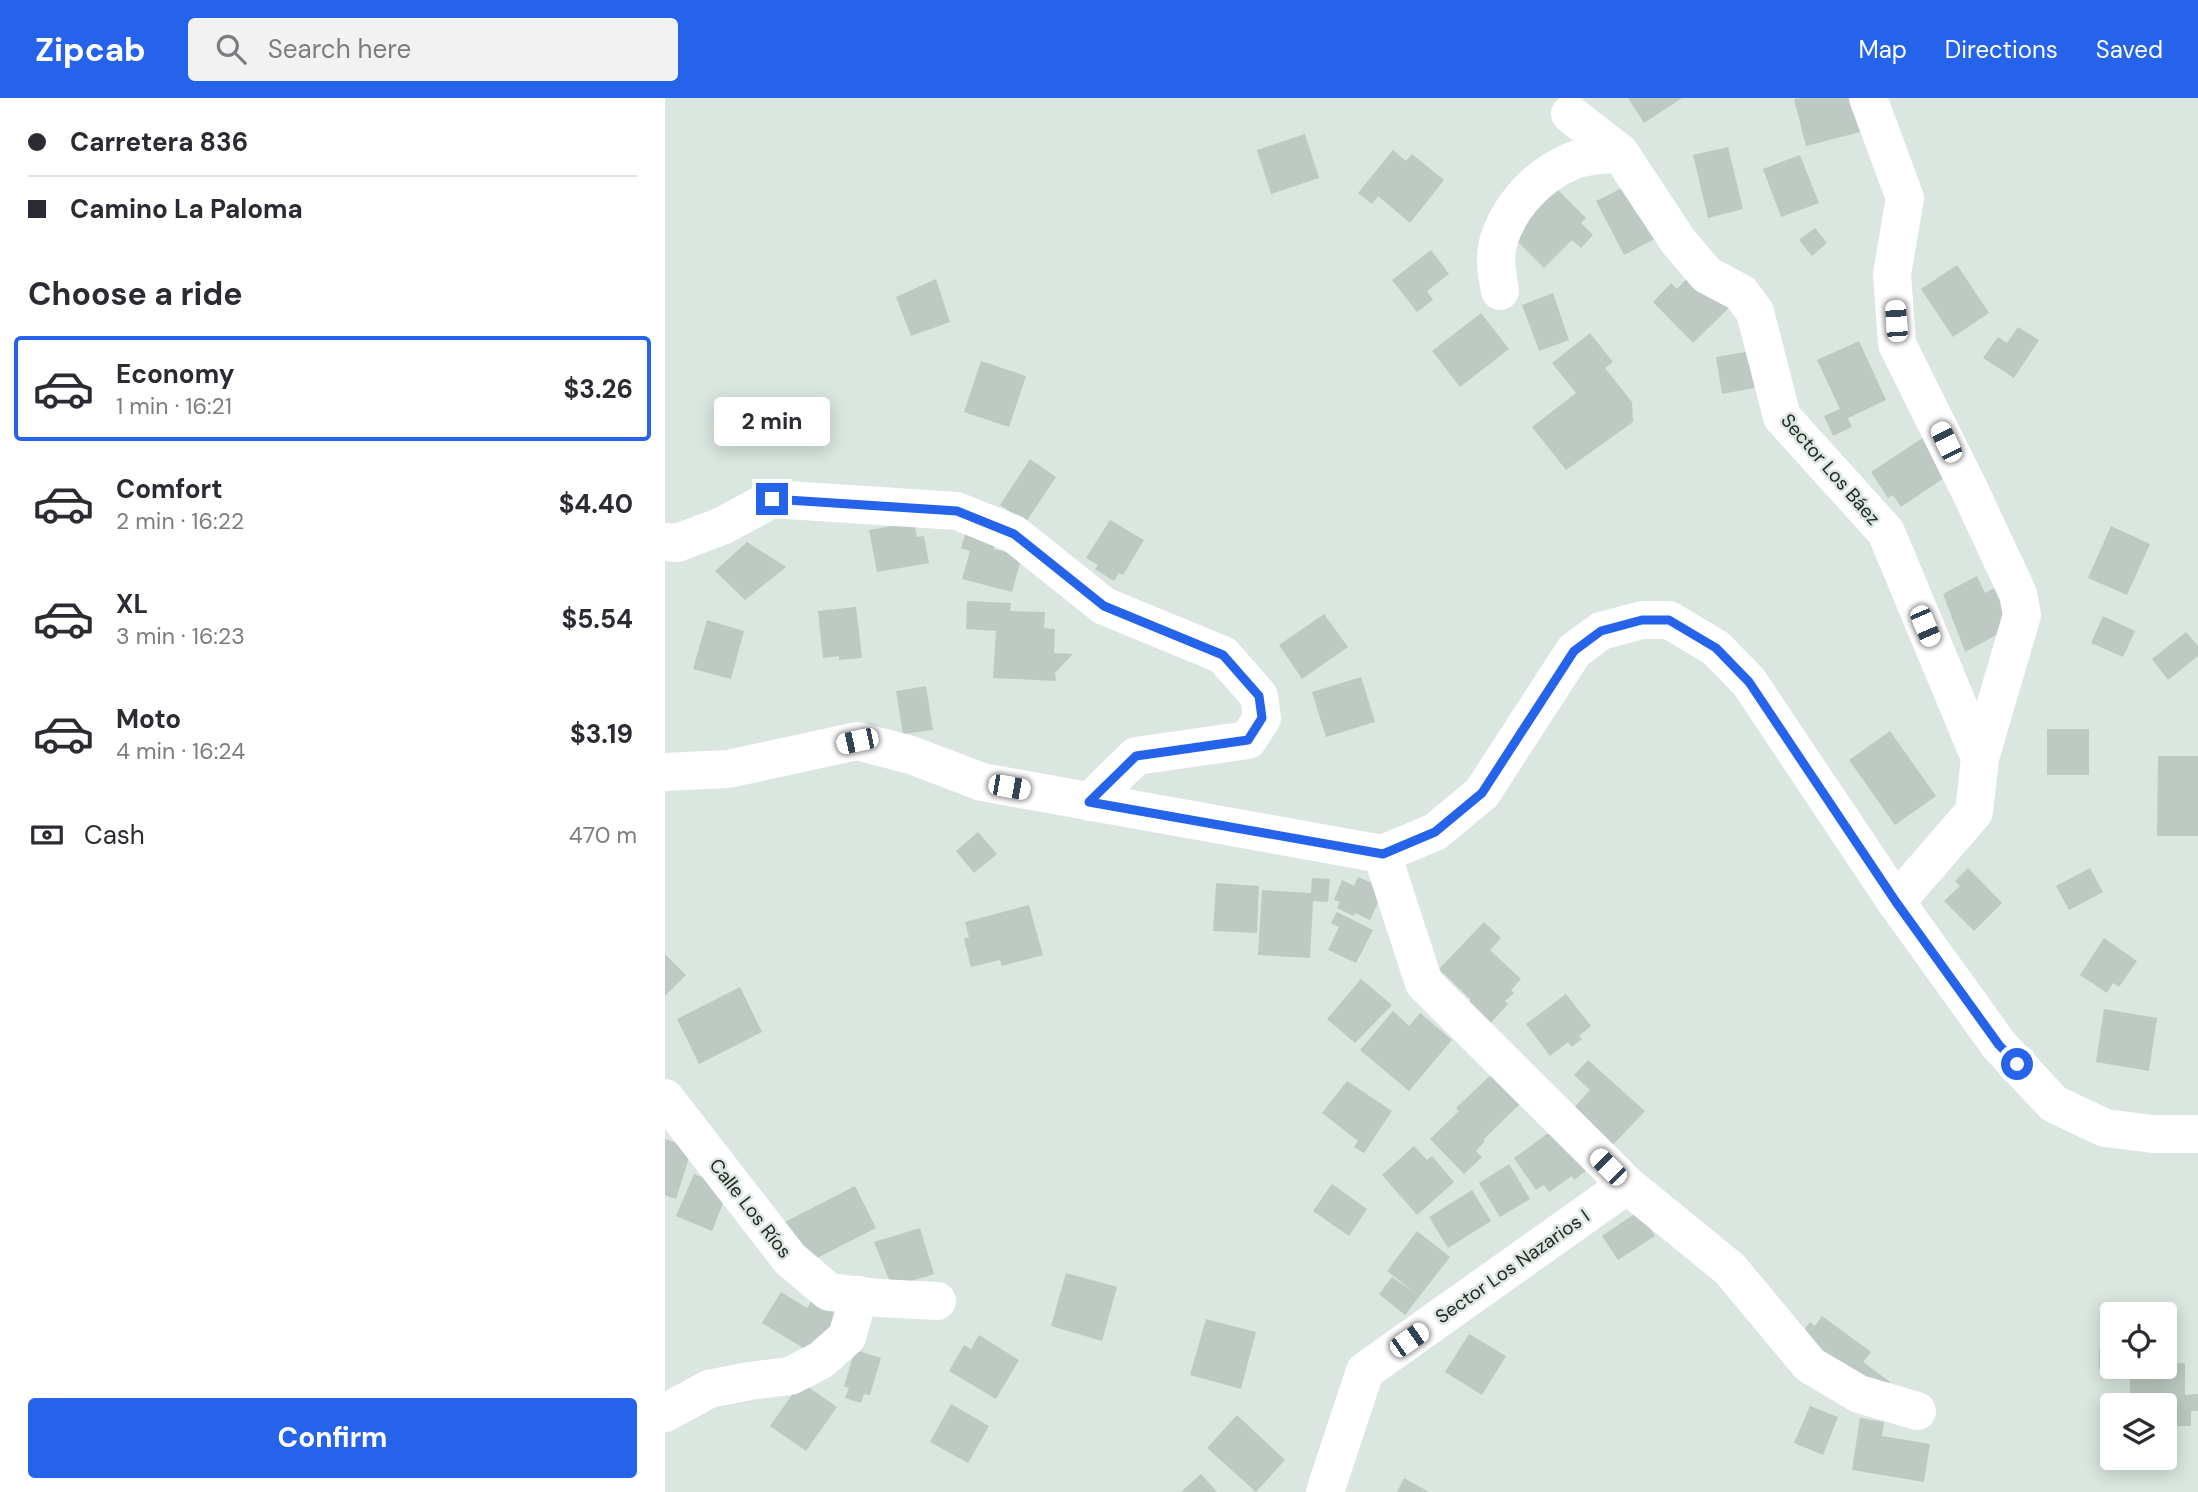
<!DOCTYPE html>
<html lang="en">
<head>
<meta charset="utf-8">
<style>
	:root { --surface:#fff; --page:#f2f2f3; --text:#2b2b33; --muted:#7c7c81; --line:#e1e1e2; --accent:#2563eb }
	body { margin:0; font-family:"DM Sans",sans-serif; background:var(--page); color:var(--text); height:100vh; display:flex; flex-direction:column; font-size:26px; white-space:nowrap }
	* { box-sizing:border-box; margin:0 }
	p { font-size:23px; color:var(--muted) }
	.icon { flex:none; width:38px; height:38px; fill:none; stroke:currentColor; stroke-width:2; stroke-linecap:round; stroke-linejoin:round }
	.map { position:relative; flex:1; overflow:hidden }
	.details { display:flex; flex-direction:column; background:var(--surface); width:665px }
	.details>* { flex:none }
	.banner { display:grid; align-content:center; height:154px; padding:0 28px; background:var(--surface) }
	.fabs { position:absolute; left:1435px; top:1204px; display:grid; gap:14px }
	.fabs a { display:grid; place-items:center; width:77px; height:77px; border-radius:7px; background:var(--surface); box-shadow:0 4px 18px #0003; font-size:35px }
	.end { position:absolute; width:32px; height:32px; margin:-16px; border:9px solid #2563eb; background:#fff; box-shadow:0 0 0 4px #fff }
	.from { border-radius:50% }
	.bubble { position:absolute; height:49px; border-radius:7px; background:var(--surface); box-shadow:0 4px 18px #0003; font-size:23px; font-weight:700; line-height:49px; text-align:center }
	.car { position:absolute; width:21px; height:42px; margin:-21px -10px; border-radius:9px; box-shadow:0 0 5px 2px #0007; background:linear-gradient(#fff 24%,#345 0 40%,#fff 0 76%,#345 0 86%,#fff 0) }
	.banner b { display:flex; align-items:center; gap:24px; height:66px; font-size:26px }
	.banner b+b { border-top:2px solid var(--line) }
	.banner i { width:18px; height:18px; background:var(--text) }
	ul { padding:0; list-style:none }
	li { display:flex; align-items:center; gap:21px; height:105px; margin:0 14px 10px; padding:0 14px; border:4px solid transparent; border-radius:7px }
	li div { flex:1 }
	li b { display:block; font-size:26px }
	li em { font-style:normal; font-weight:700 }
	li.selected { border-color:var(--accent) }
	li>.icon { width:63px; height:63px; stroke-width:1.5 }
	h2 { padding:0 28px; font-size:32px; line-height:84px }
	.pay { display:flex; align-items:center; gap:18px; height:77px; padding:0 28px; font-size:26px }
	.pay p { margin-inline-start:auto }
	.action { display:flex; gap:14px; margin-top:auto; padding:14px 28px }
	.action a { flex:1; height:80px; border-radius:7px; background:var(--accent); color:#fff; font-size:28px; font-weight:700; line-height:80px; text-align:center }
	header { display:flex; align-items:center; gap:42px; box-sizing:border-box; height:98px; padding:0 35px; background:var(--accent); color:#fff }
	header strong { font-size:33px }
	nav { display:flex; gap:38px; margin-inline-start:auto; font-size:24px }
	.search { width:490px; height:63px; background:var(--page); display:flex; align-items:center; gap:18px; box-sizing:border-box; padding:0 24px; border-radius:7px; color:var(--muted); font-size:26px }
	main { display:flex; flex:1; min-height:0 }
	.map>svg:first-child { display:block }
</style>
</head>
<body>
<header>
<strong>Zipcab</strong>
<div class="search"><svg class="icon" aria-label="search" viewBox="0 0 24 24"><circle cx="10" cy="10" r="6"/><path d="M15 15l6 6"/></svg>Search here</div>
<nav><a>Map</a><a>Directions</a><a>Saved</a></nav>
</header>
<main>
<section class="details">
<div class="banner">
<b><i class="from"></i>Carretera 836</b>
<b><i></i>Camino La Paloma</b>
</div>
<h2>Choose a ride</h2>
<ul>
<li class="selected"><svg class="icon" aria-label="car" viewBox="0 0 24 24"><path d="M5 17H2v-5l4-1 3-4h7l3 4 3 1v5h-3M9 17h6M6 11h13"/><circle cx="7" cy="17" r="2"/><circle cx="17" cy="17" r="2"/></svg><div><b>Economy</b><p>1 min · 16:21</p></div><em>$3.26</em></li>
<li><svg class="icon" aria-label="car" viewBox="0 0 24 24"><path d="M5 17H2v-5l4-1 3-4h7l3 4 3 1v5h-3M9 17h6M6 11h13"/><circle cx="7" cy="17" r="2"/><circle cx="17" cy="17" r="2"/></svg><div><b>Comfort</b><p>2 min · 16:22</p></div><em>$4.40</em></li>
<li><svg class="icon" aria-label="car" viewBox="0 0 24 24"><path d="M5 17H2v-5l4-1 3-4h7l3 4 3 1v5h-3M9 17h6M6 11h13"/><circle cx="7" cy="17" r="2"/><circle cx="17" cy="17" r="2"/></svg><div><b>XL</b><p>3 min · 16:23</p></div><em>$5.54</em></li>
<li><svg class="icon" aria-label="car" viewBox="0 0 24 24"><path d="M5 17H2v-5l4-1 3-4h7l3 4 3 1v5h-3M9 17h6M6 11h13"/><circle cx="7" cy="17" r="2"/><circle cx="17" cy="17" r="2"/></svg><div><b>Moto</b><p>4 min · 16:24</p></div><em>$3.19</em></li>
</ul>
<div class="pay"><svg class="icon" aria-label="cash" viewBox="0 0 24 24"><path d="M3 7h18v10H3z"/><circle cx="12" cy="12" r="2"/></svg>Cash<p>470 m</p></div>
<div class="action"><a>Confirm</a></div>
</section>
<div class="map">
<svg width="1533" height="1394" viewBox="0 0 1533 1394">
	<rect width="100%" height="100%" fill="#dae6df"/>
	<!-- building -->
	<g fill="#bdc9c2">
		<path d="M 963,0 L 1017,0 L 979,25 Z"/>
		<path d="M 1135,0 L 1191,0 L 1199,33 L 1141,48 L 1129,1 Z"/>
		<path d="M 640,36 L 654,80 L 606,96 L 592,52 Z"/>
		<path d="M 1063,49 L 1078,111 L 1043,120 L 1028,57 Z"/>
		<path d="M 728,52 L 741,63 L 747,56 L 779,82 L 745,125 L 713,98 L 707,106 L 693,95 Z"/>
		<path d="M 1135,57 L 1154,105 L 1116,119 L 1098,71 Z"/>
		<path d="M 882,81 L 921,120 L 916,125 L 928,137 L 916,150 L 907,142 L 879,170 L 844,135 Z"/>
		<path d="M 965,86 L 997,137 L 959,157 L 931,103 Z"/>
		<path d="M 1150,130 L 1162,145 L 1147,158 L 1134,142 Z"/>
		<path d="M 766,152 L 784,176 L 762,193 L 768,202 L 752,214 L 727,182 Z"/>
		<path d="M 1292,167 L 1324,215 L 1288,239 L 1256,191 Z"/>
		<path d="M 1028,174 L 1064,210 L 1028,245 L 988,204 L 1006,185 L 1012,191 Z"/>
		<path d="M 271,181 L 285,224 L 246,238 L 231,199 Z"/>
		<path d="M 888,195 L 904,242 L 874,253 L 857,207 Z"/>
		<path d="M 816,215 L 844,251 L 795,289 L 767,253 Z"/>
		<path d="M 1353,229 L 1374,242 L 1349,280 L 1318,260 L 1333,239 L 1342,245 Z"/>
		<path d="M 925,235 L 948,264 L 940,270 L 967,304 L 968,324 L 901,372 L 867,329 L 911,295 L 887,265 Z"/>
		<path d="M 1194,243 L 1221,302 L 1183,320 L 1187,329 L 1168,338 L 1159,318 L 1175,311 L 1152,262 Z"/>
		<path d="M 1092,252 L 1099,288 L 1057,296 L 1051,259 Z"/>
		<path d="M 316,263 L 361,278 L 344,329 L 299,314 Z"/>
		<path d="M 1259,339 L 1285,376 L 1236,409 L 1228,397 L 1223,400 L 1206,374 Z"/>
		<path d="M 365,361 L 391,379 L 361,424 L 335,407 Z"/>
		<path d="M 445,422 L 479,442 L 458,477 L 454,475 L 449,483 L 430,471 L 433,467 L 421,460 Z"/>
		<path d="M 249,424 L 252,439 L 259,438 L 264,465 L 212,474 L 204,432 Z"/>
		<path d="M 1446,428 L 1485,446 L 1462,497 L 1423,480 Z"/>
		<path d="M 301,433 L 332,441 L 329,451 L 357,458 L 347,494 L 297,481 L 305,453 L 296,450 Z"/>
		<path d="M 82,444 L 121,469 L 80,502 L 50,473 Z"/>
		<path d="M 1312,478 L 1320,495 L 1333,488 L 1348,528 L 1300,554 L 1278,496 Z"/>
		<path d="M 302,503 L 346,505 L 345,513 L 380,514 L 379,530 L 390,531 L 389,555 L 408,556 L 390,575 L 391,583 L 328,580 L 331,533 L 301,531 Z"/>
		<path d="M 191,509 L 197,560 L 174,562 L 174,558 L 158,560 L 153,513 Z"/>
		<path d="M 659,516 L 683,549 L 637,581 L 614,547 Z"/>
		<path d="M 1438,518 L 1470,533 L 1458,559 L 1426,545 Z"/>
		<path d="M 42,522 L 79,533 L 66,581 L 28,571 Z"/>
		<path d="M 1521,534 L 1533,548 L 1533,558 L 1503,582 L 1487,561 Z"/>
		<path d="M 696,579 L 710,624 L 661,639 L 647,594 Z"/>
		<path d="M 261,588 L 268,632 L 238,636 L 231,593 Z"/>
		<rect x="1382" y="631" width="42" height="46"/>
		<path d="M 1225,633 L 1271,698 L 1230,727 L 1184,662 Z"/>
		<path d="M 1493,658 L 1533,658 L 1533,738 L 1492,738 Z"/>
		<path d="M 313,734 L 332,756 L 309,775 L 291,753 Z"/>
		<path d="M 1303,770 L 1337,805 L 1309,833 L 1279,803 L 1295,788 L 1290,783 Z"/>
		<path d="M 1425,770 L 1438,794 L 1404,812 L 1391,788 Z"/>
		<path d="M 693,779 L 714,788 L 710,797 L 715,800 L 705,822 L 690,815 L 689,818 L 672,810 L 675,804 L 669,802 L 677,782 L 689,788 Z"/>
		<path d="M 647,780 L 665,781 L 663,804 L 648,803 L 645,860 L 593,857 L 597,792 L 646,795 Z"/>
		<path d="M 551,785 L 594,788 L 592,835 L 548,833 Z"/>
		<path d="M 364,807 L 378,857 L 337,868 L 335,862 L 306,869 L 299,841 L 304,839 L 300,824 Z"/>
		<path d="M 672,814 L 708,832 L 691,865 L 663,852 L 674,829 L 666,825 Z"/>
		<path d="M 819,824 L 836,840 L 825,852 L 856,881 L 846,892 L 849,895 L 840,903 L 843,906 L 822,929 L 800,908 L 806,902 L 774,871 Z"/>
		<path d="M 1439,840 L 1472,863 L 1454,889 L 1448,885 L 1442,895 L 1415,877 Z"/>
		<path d="M 0,856 L 21,877 L 0,898 Z"/>
		<path d="M 696,881 L 727,907 L 690,945 L 662,921 Z"/>
		<path d="M 75,889 L 97,934 L 34,966 L 12,921 Z"/>
		<path d="M 901,896 L 926,928 L 914,938 L 917,941 L 907,949 L 903,944 L 885,958 L 861,926 Z"/>
		<path d="M 1439,911 L 1492,920 L 1484,973 L 1431,964 Z"/>
		<path d="M 728,913 L 744,928 L 755,915 L 787,942 L 744,993 L 695,952 Z"/>
		<path d="M 923,962 L 980,1013 L 945,1050 L 905,1014 L 925,992 L 909,977 Z"/>
		<path d="M 830,973 L 859,1002 L 818,1042 L 820,1043 L 811,1053 L 817,1059 L 799,1076 L 765,1041 L 794,1013 L 791,1010 Z"/>
		<path d="M 682,983 L 727,1013 L 699,1055 L 689,1049 L 693,1043 L 657,1015 Z"/>
		<path d="M 893,1028 L 926,1069 L 909,1082 L 907,1078 L 884,1094 L 879,1087 L 871,1092 L 849,1060 Z"/>
		<path d="M 0,1041 L 27,1050 L 11,1101 L 0,1097 Z"/>
		<path d="M 749,1048 L 762,1062 L 767,1058 L 789,1084 L 752,1117 L 717,1077 Z"/>
		<path d="M 844,1066 L 865,1101 L 835,1119 L 814,1085 Z"/>
		<path d="M 29,1076 L 64,1090 L 47,1133 L 11,1118 Z"/>
		<path d="M 667,1086 L 702,1111 L 684,1138 L 648,1113 Z"/>
		<path d="M 190,1088 L 211,1130 L 142,1165 L 120,1124 Z"/>
		<path d="M 807,1092 L 826,1123 L 783,1150 L 764,1119 Z"/>
		<path d="M 974,1113 L 990,1138 L 953,1162 L 937,1138 Z"/>
		<path d="M 255,1130 L 269,1176 L 227,1189 L 209,1144 Z"/>
		<path d="M 752,1133 L 785,1159 L 740,1217 L 714,1196 L 727,1179 L 752,1196 L 722,1173 Z"/>
		<path d="M 401,1175 L 452,1189 L 437,1243 L 386,1228 Z"/>
		<path d="M 116,1194 L 142,1210 L 149,1199 L 184,1220 L 153,1259 L 97,1225 Z"/>
		<path d="M 1157,1218 L 1206,1254 L 1198,1264 L 1225,1284 L 1214,1299 L 1132,1241 L 1145,1224 L 1150,1228 Z"/>
		<path d="M 541,1221 L 591,1234 L 576,1291 L 525,1277 Z"/>
		<path d="M 804,1236 L 841,1258 L 817,1297 L 780,1274 Z"/>
		<path d="M 314,1237 L 354,1262 L 331,1301 L 284,1273 L 299,1247 L 306,1251 Z"/>
		<path d="M 190,1252 L 216,1260 L 205,1297 L 199,1296 L 196,1305 L 180,1300 L 184,1290 L 179,1288 Z"/>
		<rect x="1434" y="1252" width="13" height="18"/>
		<path d="M 1520,1265 L 1520,1297 L 1533,1296 L 1533,1313 L 1526,1313 L 1526,1328 L 1500,1328 L 1500,1307 L 1465,1307 L 1465,1269 L 1500,1269 L 1500,1266 Z"/>
		<path d="M 136,1284 L 172,1309 L 141,1353 L 105,1328 Z"/>
		<path d="M 286,1306 L 324,1328 L 303,1365 L 265,1344 Z"/>
		<path d="M 1145,1308 L 1173,1319 L 1158,1357 L 1129,1345 Z"/>
		<path d="M 572,1317 L 620,1362 L 591,1394 L 542,1350 Z"/>
		<path d="M 1195,1320 L 1219,1324 L 1217,1338 L 1265,1346 L 1259,1384 L 1187,1372 Z"/>
		<path d="M 536,1376 L 552,1394 L 516,1394 Z"/>
		<path d="M 739,1380 L 764,1394 L 732,1394 Z"/>
	</g>
	<g fill="none" stroke-linecap="round" stroke-linejoin="round">
		<!-- minor -->
		<g stroke="#fff" stroke-width="38">
			<path d="M 1203,0 L 1240,100 L 1227,176 L 1232,246 L 1305,393 L 1353,496 L 1357,517 L 1315,660 L 1309,714 L 1231,804"/>
			<path d="M 905,16 L 955,55 L 1013,143 L 1042,177 L 1076,195 L 1090,214 L 1117,319 L 1221,434 L 1315,660"/>
			<path d="M 835,193 C 832,178 829,160 833,145 C 843,109 873,77 907,63 C 921,57 940,57 955,55"/>
			<path d="M 0,444 L 12,445 L 57,428 L 107,401 L 292,413 L 349,436 L 439,508 L 558,557 L 594,598 L 597,620 L 583,642 L 471,658 L 424,704"/>
			<path d="M 0,674 L 63,671 L 192,643 L 246,657 L 317,684 L 717,756 L 770,734 L 817,695 L 909,553 L 936,533 L 977,522 L 1004,522 L 1051,550 L 1084,584 L 1231,804 L 1334,947 L 1389,1006 L 1440,1030 L 1488,1036 L 1533,1036"/>
			<path d="M 717,756 L 759,885 L 962,1087 L 1065,1171 L 1145,1267 L 1194,1296 L 1252,1313"/>
			<path d="M 0,1000 L 125,1161 L 164,1194 L 214,1200 L 272,1203"/>
			<path d="M 0,1315 L 44,1291 L 84,1283 L 125,1278 L 156,1262 L 182,1239 L 194,1197"/>
			<path d="M 660,1394 L 700,1273 L 962,1087"/>
		</g>
	</g>
	<g fill="none" stroke-linecap="round" stroke-linejoin="round">
		<!-- route -->
		<path stroke="#2563eb" stroke-width="9" d="M 107,401 L 292,413 L 349,436 L 439,508 L 558,557 L 594,598 L 597,620 L 583,642 L 471,658 L 424,704 L 718,756 L 770,734 L 817,695 L 909,553 L 936,533 L 977,522 L 1004,522 L 1051,550 L 1084,584 L 1231,804 L 1334,947 L 1352,966"/>
	</g>
	<g text-anchor="middle" stroke-width="5" stroke-linejoin="round" paint-order="stroke">
		<!-- street labels -->
		<g font-size="19" fill="#232825" stroke="#dae6df">
			<text transform="translate(1166 371) rotate(49)" y="7">Sector Los Báez</text>
			<text transform="translate(86 1110) rotate(52)" y="7">Calle Los Ríos</text>
			<text transform="translate(847 1168) rotate(-35)" y="7">Sector Los Nazarios I</text>
		</g>
	</g>
</svg>
<div class="fabs">
<a><svg class="icon" aria-label="locate" viewBox="0 0 24 24"><circle cx="12" cy="12" r="6"/><path d="M12 2v4M12 18v4M2 12h4M18 12h4"/></svg></a>
<a><svg class="icon" aria-label="layers" viewBox="0 0 24 24"><path d="M12 4l9 5-9 5-9-5zM3 14l9 5 9-5"/></svg></a>
</div>
<i class="end from" style="left:1352px;top:966px"></i>
<i class="end" style="left:107px;top:401px"></i>
<div class="bubble" style="left:49px;top:299px;width:116px">2 min</div>
<i class="car" style="left:1231px;top:223px;rotate:356deg"></i>
<i class="car" style="left:1281px;top:344px;rotate:334deg"></i>
<i class="car" style="left:1260px;top:528px;rotate:157deg"></i>
<i class="car" style="left:192px;top:643px;rotate:258deg"></i>
<i class="car" style="left:344px;top:689px;rotate:100deg"></i>
<i class="car" style="left:943px;top:1069px;rotate:315deg"></i>
<i class="car" style="left:744px;top:1242px;rotate:55deg"></i>
</div>
</main>
</body>
</html>
